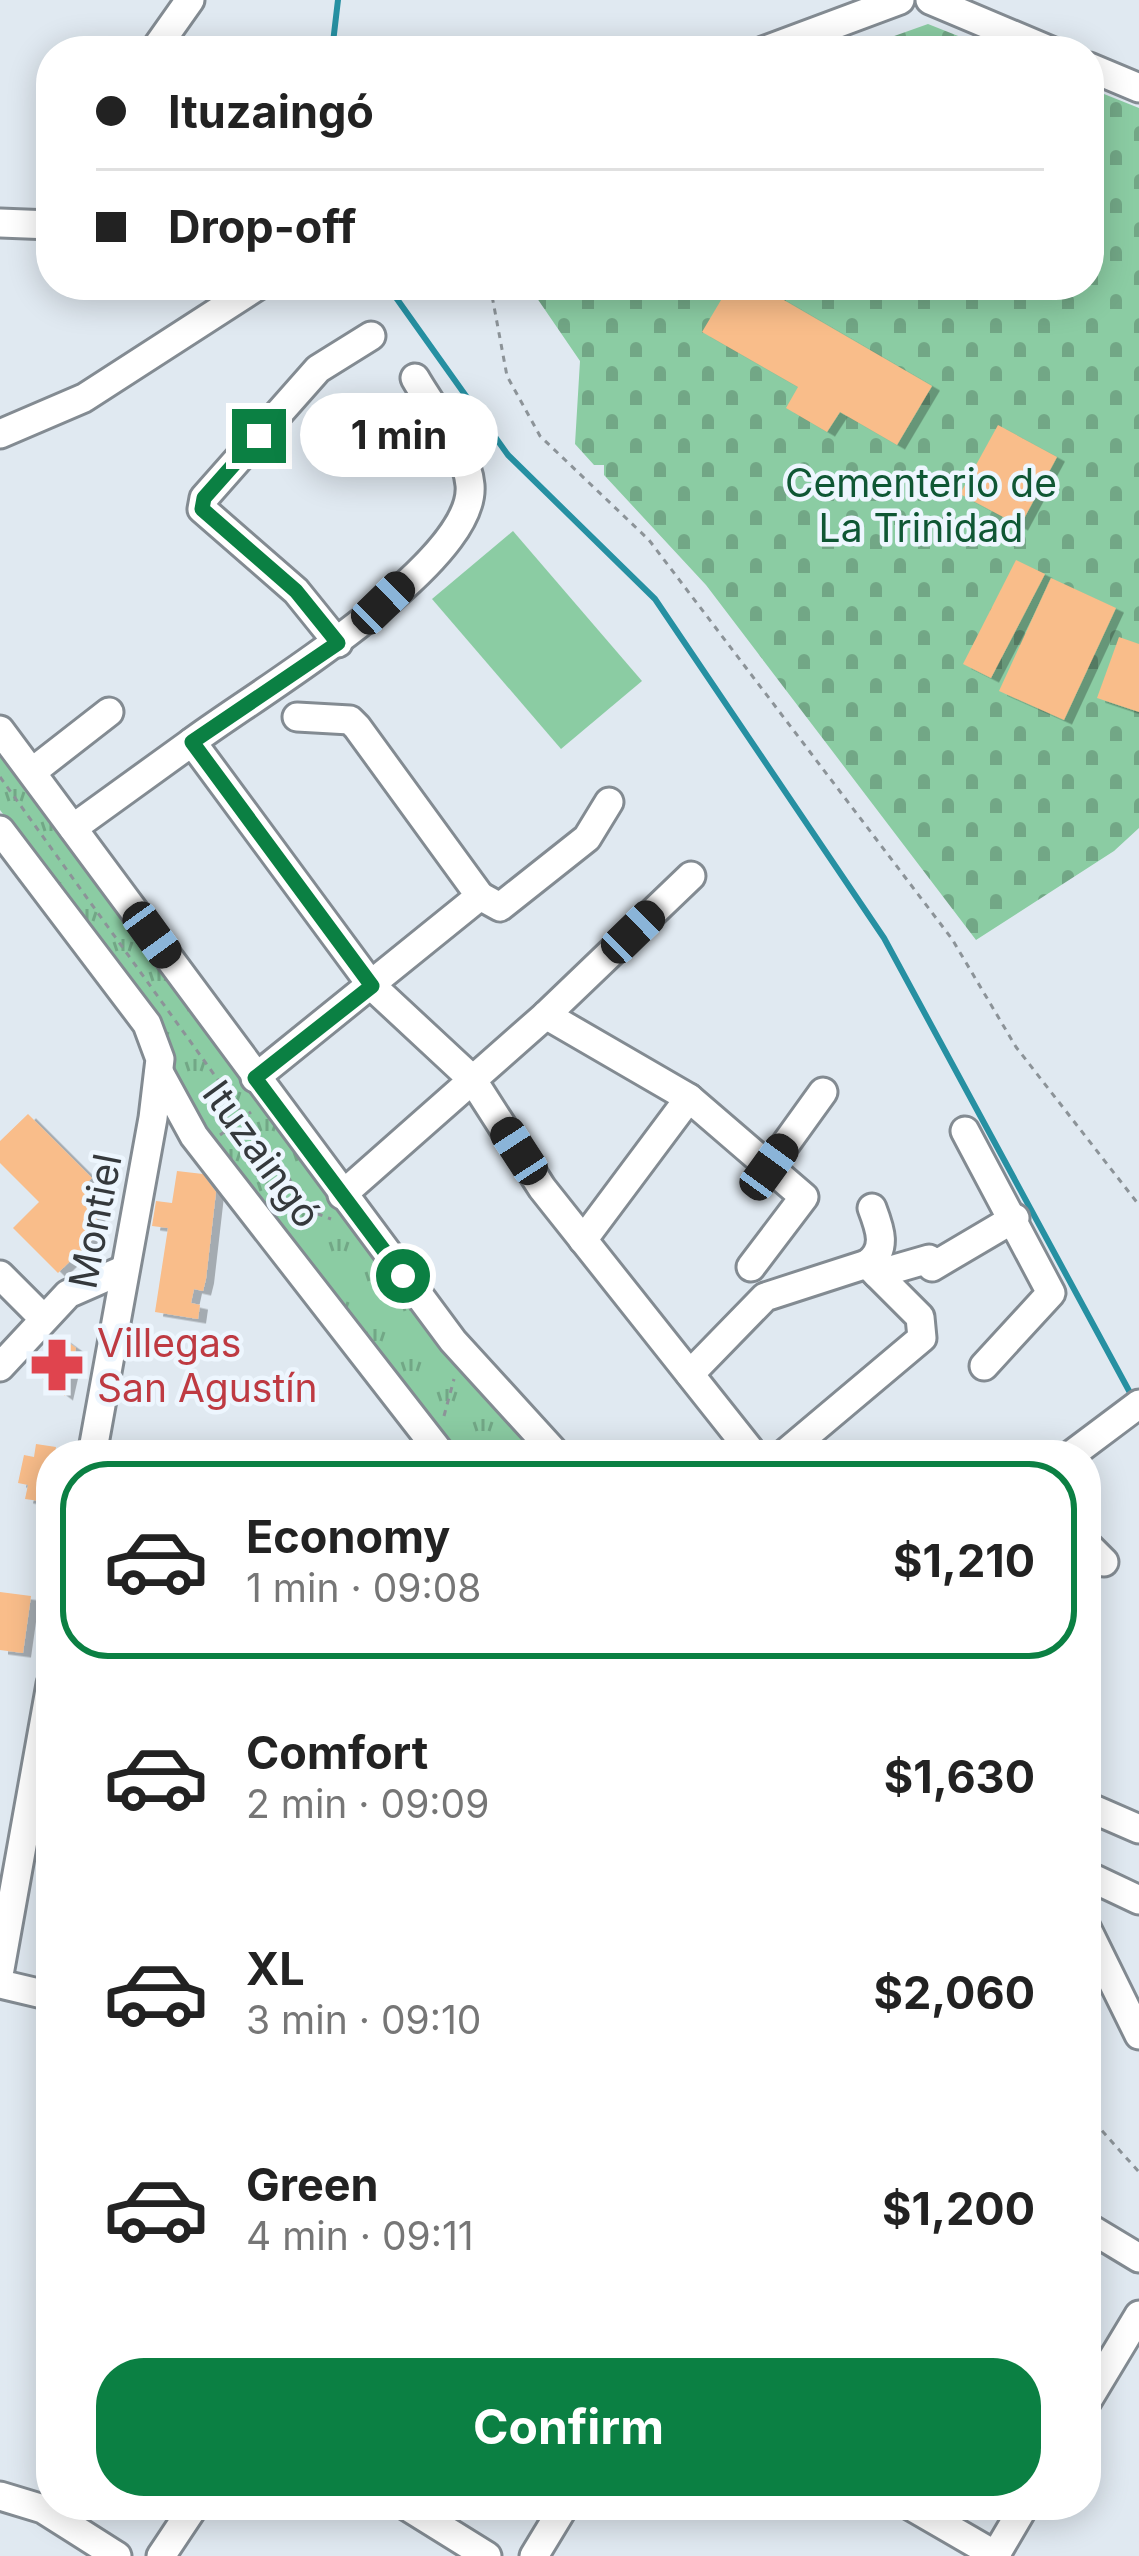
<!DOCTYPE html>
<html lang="en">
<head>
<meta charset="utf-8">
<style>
	:root { --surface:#fff; --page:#f6f6f6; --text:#222; --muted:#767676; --line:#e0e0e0; --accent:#0b8043 }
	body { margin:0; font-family:Inter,sans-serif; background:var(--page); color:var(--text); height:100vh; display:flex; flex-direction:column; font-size:45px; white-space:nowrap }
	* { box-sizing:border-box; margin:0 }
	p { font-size:39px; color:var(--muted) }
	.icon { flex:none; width:66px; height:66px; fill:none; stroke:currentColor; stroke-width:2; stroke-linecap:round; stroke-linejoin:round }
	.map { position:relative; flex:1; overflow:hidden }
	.side { position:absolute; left:36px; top:1440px; width:1065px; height:1080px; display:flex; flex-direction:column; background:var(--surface); border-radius:48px; box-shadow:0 6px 30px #0003 }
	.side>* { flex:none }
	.banner { position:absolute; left:36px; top:36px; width:1068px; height:264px; border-radius:48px; box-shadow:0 6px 30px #0003; display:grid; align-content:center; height:264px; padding:0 60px; background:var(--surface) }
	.end { position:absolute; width:54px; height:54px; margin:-27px; border:15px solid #0b8043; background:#fff; box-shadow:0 0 0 6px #fff }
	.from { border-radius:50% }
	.bubble { position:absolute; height:84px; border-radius:42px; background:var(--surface); box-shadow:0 6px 30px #0003; font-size:39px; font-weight:700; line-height:84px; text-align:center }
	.car { position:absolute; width:36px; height:72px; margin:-36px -18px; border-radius:15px; box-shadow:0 0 9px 3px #0007; background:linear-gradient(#222 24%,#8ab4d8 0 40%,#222 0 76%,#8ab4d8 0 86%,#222 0) }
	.banner b { display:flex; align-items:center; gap:42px; height:114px; font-size:45px }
	.banner b+b { border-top:3px solid var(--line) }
	.banner i { width:30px; height:30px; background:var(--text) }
	ul { padding:21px 0 0; list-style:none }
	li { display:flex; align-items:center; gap:36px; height:198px; margin:0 24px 18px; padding:0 36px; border:6px solid transparent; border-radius:48px }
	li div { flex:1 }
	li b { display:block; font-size:45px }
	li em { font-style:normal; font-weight:700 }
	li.active { border-color:var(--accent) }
	li>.icon { width:108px; height:108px; stroke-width:1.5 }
	.action { display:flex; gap:24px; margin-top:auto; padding:24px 60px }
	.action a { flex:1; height:138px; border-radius:48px; background:var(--accent); color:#fff; font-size:48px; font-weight:700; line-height:138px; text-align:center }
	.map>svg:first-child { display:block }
</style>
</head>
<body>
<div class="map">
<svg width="1139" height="2556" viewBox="0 0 1139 2556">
	<defs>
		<pattern id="grass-tufts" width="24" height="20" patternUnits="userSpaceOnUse" patternTransform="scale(3)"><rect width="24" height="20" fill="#8bcca3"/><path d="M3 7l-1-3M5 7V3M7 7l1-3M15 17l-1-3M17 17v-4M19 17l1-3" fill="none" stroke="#72a786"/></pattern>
		<pattern id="cemetery-stones" width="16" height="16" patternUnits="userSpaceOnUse" patternTransform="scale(3)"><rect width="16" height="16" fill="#8bcca3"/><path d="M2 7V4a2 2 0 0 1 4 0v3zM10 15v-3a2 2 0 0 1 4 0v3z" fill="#72a786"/></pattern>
		<filter id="shadow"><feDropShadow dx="8" dy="4.5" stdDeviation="0" flood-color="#0004"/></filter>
	</defs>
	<rect width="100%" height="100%" fill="#e0e9f1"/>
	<!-- grass -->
	<path fill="url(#grass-tufts)" d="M 0,746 L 546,1455 L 458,1455 L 202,1131 L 177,1081 L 156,1018 L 0,810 Z"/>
	<!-- cemetery -->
	<g fill="url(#cemetery-stones)">
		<path d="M 928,24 L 996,51 L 852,51 Z"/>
		<path d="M 1089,88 L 1139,108 L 1139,828 L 1114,851 L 976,940 L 706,585 L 604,475 L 604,465 L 594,465 L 575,444 L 580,361 L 528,285 L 1089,285 Z"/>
	</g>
	<!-- pitch -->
	<path fill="#8bcca3" d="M 513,531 L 642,681 L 561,749 L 432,599 Z"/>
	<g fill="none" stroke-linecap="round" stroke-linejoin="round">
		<!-- stream -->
		<g stroke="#2690a2" stroke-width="6">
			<path d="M 332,51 L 338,0"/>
			<path d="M 387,285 L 508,455 L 655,599 L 884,938 L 1134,1400"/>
		</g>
	</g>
	<!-- building -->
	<g fill="#f9bd8a" filter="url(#shadow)">
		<path d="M 730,285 L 758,285 L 932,386 L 897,445 L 840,412 L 827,432 L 786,408 L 798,387 L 702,332 Z"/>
		<path d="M 998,425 L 1057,457 L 1020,526 L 960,494 Z"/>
		<path d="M 1016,560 L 1045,574 L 991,678 L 963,664 Z"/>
		<path d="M 1051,578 L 1116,608 L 1064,720 L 999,691 Z"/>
		<path d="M 1119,637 L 1139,644 L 1139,712 L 1097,698 Z"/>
		<path d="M 28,1114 L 92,1178 L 81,1189 L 99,1206 L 94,1238 L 58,1273 L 13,1228 L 39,1202 L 0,1163 L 0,1141 Z"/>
		<path d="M 177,1171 L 203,1174 L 216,1192 L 206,1279 L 203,1291 L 194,1289 L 191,1303 L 200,1305 L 198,1319 L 155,1312 L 168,1228 L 152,1226 L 156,1201 L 172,1203 Z"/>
		<path d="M 58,1335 L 76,1348 L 65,1396 L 31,1370 Z"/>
		<path d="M 36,1444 L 56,1447 L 47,1502 L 25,1499 L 28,1485 L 18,1483 L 24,1455 L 34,1457 Z"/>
		<path d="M 0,1592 L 31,1596 L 23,1653 L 0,1650 Z"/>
	</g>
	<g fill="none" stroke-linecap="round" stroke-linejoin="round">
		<defs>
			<g id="minor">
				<path d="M 930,0 L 1051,51"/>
				<path d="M 154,51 L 190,0"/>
				<path d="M 763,51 L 900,0"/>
				<path d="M 1089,67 L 1139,88"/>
				<path d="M 0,223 L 51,225"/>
				<path d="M 0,434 L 84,398 L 259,285"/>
				<path d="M 338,643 L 296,591 L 202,509 L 204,498 L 318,369 L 371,336"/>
				<path d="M 0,730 L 453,1341 L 557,1455"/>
				<path d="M 192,742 C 253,696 477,564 470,485 C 467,450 432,408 415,378"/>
				<path d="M 32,772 L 109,712"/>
				<path d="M 73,828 L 192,742 L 372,986 L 472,1079 L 542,1188 L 754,1455"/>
				<path d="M 0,830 L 147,1024 L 160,1059 L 153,1118 L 92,1455"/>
				<path d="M 480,896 L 500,907 L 587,838 L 609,802"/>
				<path d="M 546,1015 L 689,1098 L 804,1197 L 751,1267"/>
				<path d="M 159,1072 L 194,1136 L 442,1455"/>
				<path d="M 255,1078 L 480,896 L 357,727 L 350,720 L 297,717"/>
				<path d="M 965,1131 L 1051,1293 L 984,1366"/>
				<path d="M 769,1167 L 823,1092"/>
				<path d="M 342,1195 L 546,1015 L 691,876"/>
				<path d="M 583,1240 L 689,1098"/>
				<path d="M 867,1264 C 888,1250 880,1229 872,1208"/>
				<path d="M 877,1274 L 929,1259 L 932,1267 L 1015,1218"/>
				<path d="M 0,1275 L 43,1318"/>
				<path d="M 0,1367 L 68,1294 L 125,1269"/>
				<path d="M 690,1374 L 765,1297 L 867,1264 L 920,1317 L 922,1338 L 783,1455"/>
				<path d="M 1071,1455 L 1139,1404"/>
				<path d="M 1086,1544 L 1104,1562"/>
				<path d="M 1086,1806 L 1139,1829"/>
				<path d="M 1086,1875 L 1139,1900"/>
				<path d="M 1086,1927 L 1139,2035"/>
				<path d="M 0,1969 L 51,1684"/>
				<path d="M 0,1984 L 51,1996"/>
				<path d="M 1086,2226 L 1139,2258"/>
				<path d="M 1086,2403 L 1139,2315"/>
				<path d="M 0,2496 L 43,2509 L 117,2556"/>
				<path d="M 405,2505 L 487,2556"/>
				<path d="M 909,2505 L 997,2556"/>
				<path d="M 161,2556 L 195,2505"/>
				<path d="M 534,2556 L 565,2505"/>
				<path d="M 995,2556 L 1025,2505"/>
			</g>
		</defs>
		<!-- minor casing -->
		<use href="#minor" stroke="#838b92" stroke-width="33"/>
		<!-- path -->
		<g stroke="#8c9398" stroke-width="3" stroke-dasharray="6 6" stroke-linecap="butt">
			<path d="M 490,285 L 507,376 L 540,436 L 649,540 L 952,939 L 1016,1047 L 1139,1205"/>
			<path d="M 0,777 L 313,1212 L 331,1219"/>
			<path d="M 220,1135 L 251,1112"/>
			<path d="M 444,1416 L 454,1379"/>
			<path d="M 1086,2113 L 1139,2172"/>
		</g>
		<!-- minor -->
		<use href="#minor" stroke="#fff" stroke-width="27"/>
	</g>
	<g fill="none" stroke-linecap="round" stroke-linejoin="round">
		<!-- route -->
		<path stroke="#0b8043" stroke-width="15" d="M 259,436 L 204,498 L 202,509 L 296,591 L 338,643 L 192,742 L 372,986 L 255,1078 L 403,1276"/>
	</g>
	<!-- icons -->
	<defs>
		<symbol id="pharmacy-bare" viewBox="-9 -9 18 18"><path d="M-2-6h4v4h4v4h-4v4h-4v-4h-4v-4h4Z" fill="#e0444e" stroke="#edf6fe" stroke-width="2.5" paint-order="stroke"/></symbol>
	</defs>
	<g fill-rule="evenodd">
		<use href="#pharmacy-bare" x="19" y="1327" width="76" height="76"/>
	</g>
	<g text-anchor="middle" stroke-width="9" stroke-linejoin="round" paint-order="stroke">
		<!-- park labels -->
		<g font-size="39" fill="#0f5734" stroke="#edf6fe">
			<text x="921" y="497">Cementerio de<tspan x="921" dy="45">La Trinidad</tspan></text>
		</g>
		<!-- street labels -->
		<g font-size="39" fill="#35393c" stroke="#edf6fe">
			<text transform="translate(262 1154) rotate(54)" y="14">Ituzaingó</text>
			<text transform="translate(95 1221) rotate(-79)" y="14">Montiel</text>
		</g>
		<!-- health labels -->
		<g font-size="39" fill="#be3a42" stroke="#edf6fe" text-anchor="start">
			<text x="97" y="1357">Villegas<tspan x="97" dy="45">San Agustín</tspan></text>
		</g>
	</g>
</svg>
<i class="end from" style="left:403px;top:1276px"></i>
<i class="end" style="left:259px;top:436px"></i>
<div class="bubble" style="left:300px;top:393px;width:198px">1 min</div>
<i class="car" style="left:383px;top:603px;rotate:46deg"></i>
<i class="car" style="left:633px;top:932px;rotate:46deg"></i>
<i class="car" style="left:152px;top:935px;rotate:144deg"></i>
<i class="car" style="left:519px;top:1151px;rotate:327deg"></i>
<i class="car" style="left:769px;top:1167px;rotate:36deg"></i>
<div class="banner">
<b><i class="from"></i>Ituzaingó</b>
<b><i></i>Drop-off</b>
</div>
<section class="side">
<ul>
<li class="active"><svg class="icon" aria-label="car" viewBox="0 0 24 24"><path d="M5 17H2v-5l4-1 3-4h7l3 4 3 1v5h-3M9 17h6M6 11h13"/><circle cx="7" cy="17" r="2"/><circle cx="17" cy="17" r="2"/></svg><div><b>Economy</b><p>1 min · 09:08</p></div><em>$1,210</em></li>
<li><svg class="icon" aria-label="car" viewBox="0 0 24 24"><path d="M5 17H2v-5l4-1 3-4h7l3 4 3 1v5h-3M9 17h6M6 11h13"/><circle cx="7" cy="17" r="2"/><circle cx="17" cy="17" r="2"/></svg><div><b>Comfort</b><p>2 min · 09:09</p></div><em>$1,630</em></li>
<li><svg class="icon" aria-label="car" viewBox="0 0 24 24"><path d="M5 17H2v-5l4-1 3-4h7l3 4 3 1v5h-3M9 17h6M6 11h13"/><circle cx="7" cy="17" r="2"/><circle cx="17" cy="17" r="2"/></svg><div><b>XL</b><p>3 min · 09:10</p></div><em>$2,060</em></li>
<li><svg class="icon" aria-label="car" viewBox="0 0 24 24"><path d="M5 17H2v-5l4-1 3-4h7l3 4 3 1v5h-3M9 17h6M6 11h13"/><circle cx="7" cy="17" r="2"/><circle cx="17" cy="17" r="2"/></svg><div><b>Green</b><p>4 min · 09:11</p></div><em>$1,200</em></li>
</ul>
<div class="action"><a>Confirm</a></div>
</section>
</div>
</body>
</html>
